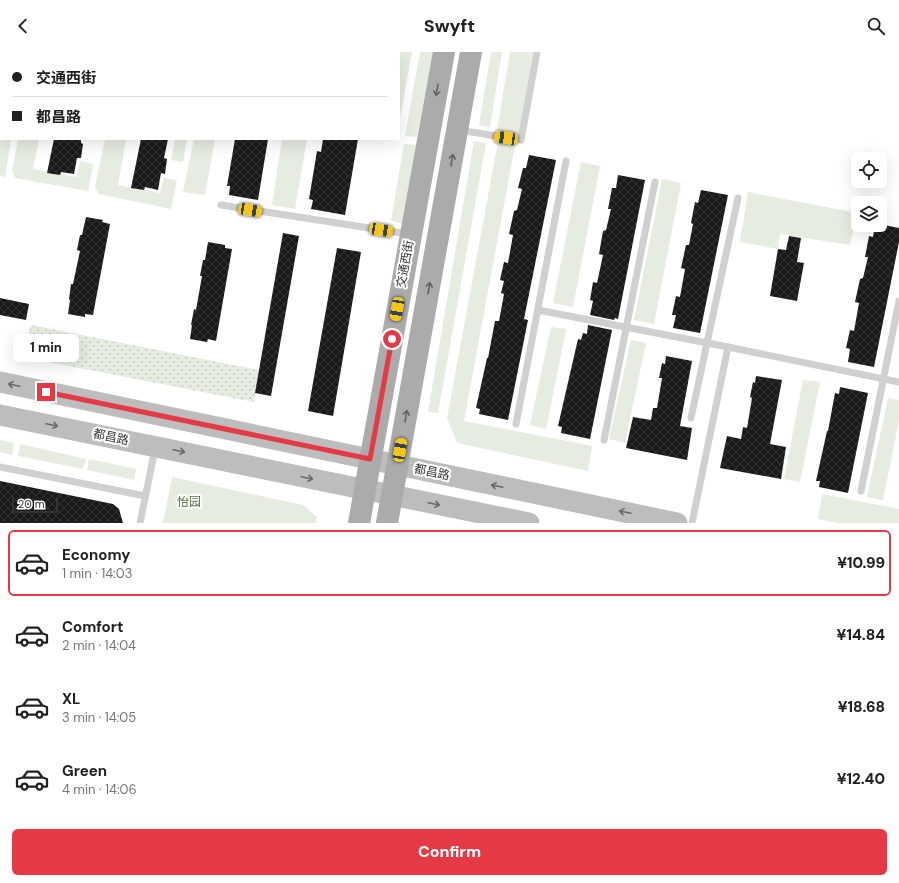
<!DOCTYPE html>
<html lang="en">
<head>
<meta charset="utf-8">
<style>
	:root { --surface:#fff; --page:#f6f6f6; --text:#202124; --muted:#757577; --line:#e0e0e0; --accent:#e63946 }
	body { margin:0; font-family:"DM Sans","Noto Sans SC",sans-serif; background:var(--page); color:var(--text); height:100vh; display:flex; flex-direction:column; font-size:15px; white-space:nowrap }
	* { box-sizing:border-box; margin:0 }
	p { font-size:13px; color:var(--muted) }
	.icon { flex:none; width:22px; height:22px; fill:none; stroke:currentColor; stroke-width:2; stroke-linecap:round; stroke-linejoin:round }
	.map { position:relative; height:471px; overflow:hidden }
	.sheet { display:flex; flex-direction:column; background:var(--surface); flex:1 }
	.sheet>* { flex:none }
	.hud { position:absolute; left:0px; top:0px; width:400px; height:88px; box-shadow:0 4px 16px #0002; display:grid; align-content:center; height:88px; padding:0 12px; background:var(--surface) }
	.fabs { position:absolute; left:851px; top:100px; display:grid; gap:8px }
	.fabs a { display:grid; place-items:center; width:36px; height:36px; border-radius:6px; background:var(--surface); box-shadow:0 4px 16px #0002; font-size:20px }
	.scale { position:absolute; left:12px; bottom:10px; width:46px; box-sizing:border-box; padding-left:4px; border:2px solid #333; border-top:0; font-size:11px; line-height:14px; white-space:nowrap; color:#333; -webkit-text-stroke:3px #fff; paint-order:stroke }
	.end { position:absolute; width:18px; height:18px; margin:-9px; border:5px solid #e63946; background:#fff; box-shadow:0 0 0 2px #fff }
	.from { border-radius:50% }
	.bubble { position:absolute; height:28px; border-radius:6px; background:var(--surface); box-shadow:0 4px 16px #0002; font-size:13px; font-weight:800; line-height:28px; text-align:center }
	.car { position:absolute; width:12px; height:24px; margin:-12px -6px; border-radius:5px; box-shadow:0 0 3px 1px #0007; background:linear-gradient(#f5c518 24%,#345 0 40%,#f5c518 0 76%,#345 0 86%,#f5c518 0) }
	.hud b { display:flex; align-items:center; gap:14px; height:38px; font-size:15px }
	.hud b+b { border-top:1px solid var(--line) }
	.hud i { width:10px; height:10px; background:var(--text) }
	ul { padding:7px 0 0; list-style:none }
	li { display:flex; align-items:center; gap:12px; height:66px; margin:0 8px 6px; padding:0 4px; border:2px solid transparent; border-radius:6px }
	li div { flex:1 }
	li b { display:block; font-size:15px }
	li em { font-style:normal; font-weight:800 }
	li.active { border-color:var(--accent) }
	li>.icon { width:36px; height:36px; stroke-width:1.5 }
	.action { display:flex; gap:8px; margin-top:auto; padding:8px 12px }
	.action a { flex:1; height:46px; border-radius:6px; background:var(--accent); color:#fff; font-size:16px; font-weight:800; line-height:46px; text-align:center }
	header { display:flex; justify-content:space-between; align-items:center; height:52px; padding:0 12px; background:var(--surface); font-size:18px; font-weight:800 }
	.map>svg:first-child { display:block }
</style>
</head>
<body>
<header><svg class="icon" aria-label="back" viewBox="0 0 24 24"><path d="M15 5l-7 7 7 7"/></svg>Swyft<svg class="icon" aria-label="search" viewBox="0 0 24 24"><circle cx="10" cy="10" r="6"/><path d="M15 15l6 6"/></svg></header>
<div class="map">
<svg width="899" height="471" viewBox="0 0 899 471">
	<defs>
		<pattern id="park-dots" width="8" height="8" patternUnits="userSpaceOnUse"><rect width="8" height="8" fill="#e6ecdf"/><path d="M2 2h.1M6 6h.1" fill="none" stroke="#c6cbc0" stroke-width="1.8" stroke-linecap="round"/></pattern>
		<pattern id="building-cross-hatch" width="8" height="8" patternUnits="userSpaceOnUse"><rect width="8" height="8" fill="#1a1a1a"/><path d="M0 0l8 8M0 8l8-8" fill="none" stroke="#333"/></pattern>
	</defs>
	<rect width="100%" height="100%" fill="#fff"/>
	<!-- green -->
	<g fill="#e6ecdf">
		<path d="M 392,0 L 412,0 L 399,71 L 399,1 L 392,1 Z"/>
		<path d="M 420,0 L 433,0 L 417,85 L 405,84 Z"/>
		<path d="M 491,0 L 502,0 L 490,75 L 479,73 Z"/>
		<path d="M 510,0 L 533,0 L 519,82 L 497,78 Z"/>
		<path d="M 0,85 L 1,85 L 1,87 L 11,87 L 5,125 L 0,124 Z"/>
		<path d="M 18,87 L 39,87 L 33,117 L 76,125 L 80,109 L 93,112 L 88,139 L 15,126 L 12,119 Z"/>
		<path d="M 105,87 L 126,87 L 118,133 L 160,141 L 164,126 L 177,128 L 171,157 L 99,142 L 95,135 Z"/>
		<path d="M 175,87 L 187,87 L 183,110 L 171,108 Z"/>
		<path d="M 194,87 L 215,87 L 205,143 L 183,140 Z"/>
		<path d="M 282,87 L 307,87 L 295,157 L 272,153 Z"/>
		<path d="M 474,89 L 486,91 L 438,361 L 428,360 Z"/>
		<path d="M 498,90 L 515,93 L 464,369 L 592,394 L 588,419 L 457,391 L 447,366 Z"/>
		<path d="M 404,92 L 417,93 L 404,172 L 391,169 Z"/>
		<path d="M 581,110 L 600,114 L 573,255 L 553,251 Z"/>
		<path d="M 662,127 L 681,131 L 654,272 L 634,268 Z"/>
		<path d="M 748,140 L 857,161 L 850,193 L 780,182 L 778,197 L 740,190 Z"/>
		<path d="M 551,275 L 566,277 L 546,377 L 530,373 Z"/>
		<path d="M 631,288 L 646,291 L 625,391 L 609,387 Z"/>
		<path d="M 803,328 L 820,330 L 800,430 L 784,427 Z"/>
		<path d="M 888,346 L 899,348 L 899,369 L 883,448 L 867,445 Z"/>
		<path d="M 0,388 L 14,391 L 12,403 L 0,400 Z"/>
		<path d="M 20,392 L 86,407 L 83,417 L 18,404 Z"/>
		<path d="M 89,407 L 136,417 L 134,428 L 87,418 Z"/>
		<path d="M 172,425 L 303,453 L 317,465 L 316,471 L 163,471 Z"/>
		<path d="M 822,442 L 899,457 L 899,471 L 838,471 L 818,467 Z"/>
	</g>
	<!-- park -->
	<path fill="url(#park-dots)" d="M 31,273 L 259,318 L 254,350 L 23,305 Z"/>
	<!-- building -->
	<g fill="url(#building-cross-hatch)">
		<path d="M 54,87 L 81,87 L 81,91 L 83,92 L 81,106 L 77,106 L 74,122 L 61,120 L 60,123 L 47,121 Z"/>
		<path d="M 141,87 L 168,87 L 164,106 L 167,107 L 165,122 L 161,121 L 158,138 L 145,135 L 144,138 L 131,136 Z"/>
		<path d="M 235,87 L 268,87 L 258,148 L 229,143 L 230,134 L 227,134 Z"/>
		<path d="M 323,87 L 358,87 L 345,163 L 311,157 L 313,148 L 309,147 L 317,99 L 321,100 Z"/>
		<path d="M 529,103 L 556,108 L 524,267 L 528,268 L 508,368 L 479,362 L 480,357 L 476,356 L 487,306 L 488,306 L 495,269 L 499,269 L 504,242 L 501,241 L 504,229 L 500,228 L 504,210 L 508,211 L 513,183 L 509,182 L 514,159 L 517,158 L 522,137 L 518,136 L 523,116 L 526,116 Z"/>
		<path d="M 618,123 L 645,128 L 618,267 L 615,266 L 614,268 L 590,263 L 593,249 L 590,248 L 593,230 L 597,231 L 603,203 L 599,202 L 603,179 L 606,178 L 611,157 L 608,157 L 612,136 L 616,136 Z"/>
		<path d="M 701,138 L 728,143 L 700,281 L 673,276 L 676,263 L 672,263 L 676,244 L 680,245 L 685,217 L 681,216 L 686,193 L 689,193 L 693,172 L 691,171 L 695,150 L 698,151 Z"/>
		<path d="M 86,165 L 103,168 L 102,170 L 110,172 L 93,263 L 85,262 L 85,265 L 68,262 L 70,248 L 69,247 L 71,232 L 73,232 L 80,199 L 77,198 L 80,183 L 82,183 Z"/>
		<path d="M 875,173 L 884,173 L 899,176 L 899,190 L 874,315 L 848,310 L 850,297 L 846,296 L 850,278 L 854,279 L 859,251 L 855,250 L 860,227 L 863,226 L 868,205 L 865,205 L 869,184 L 873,185 Z"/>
		<path d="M 283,181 L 299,184 L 271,344 L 255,341 Z"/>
		<path d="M 789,184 L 801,186 L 797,210 L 804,211 L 797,249 L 770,244 L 778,197 L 786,198 Z"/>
		<path d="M 208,190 L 225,193 L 225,196 L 232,197 L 216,289 L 208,287 L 207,290 L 190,287 L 192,273 L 191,273 L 194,257 L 196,258 L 202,224 L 200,224 L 203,208 L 205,208 Z"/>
		<path d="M 337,196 L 361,200 L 333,364 L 308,359 Z"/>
		<path d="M 0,246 L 29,252 L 26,268 L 0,263 Z"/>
		<path d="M 588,273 L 612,278 L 590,387 L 561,381 L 562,375 L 558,374 L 578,287 L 581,288 L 583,281 L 587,282 Z"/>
		<path d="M 666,304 L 692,309 L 680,374 L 692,376 L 687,408 L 626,396 L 633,365 L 651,368 L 653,356 L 657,356 L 662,326 L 659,326 L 662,311 L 665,312 Z"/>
		<path d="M 756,324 L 782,328 L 770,392 L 786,395 L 781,427 L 720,416 L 727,384 L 741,387 L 743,375 L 747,376 L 752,346 L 750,345 L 753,330 L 755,331 Z"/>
		<path d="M 840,335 L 868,341 L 848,441 L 819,435 L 820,429 L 816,429 L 827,379 L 828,379 L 835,341 L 839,342 Z"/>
		<path d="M 0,429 L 113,452 L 119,457 L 123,471 L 0,471 Z"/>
	</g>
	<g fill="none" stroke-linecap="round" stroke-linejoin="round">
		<!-- service -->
		<g stroke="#d0d0d0" stroke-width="7">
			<path d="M 459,78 L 521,88 L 537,0"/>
			<path d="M 221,153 L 408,182"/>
			<path d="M 538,258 L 728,295 L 899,330"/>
			<path d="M 691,366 L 738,146"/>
			<path d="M 516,372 L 566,109"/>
			<path d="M 604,388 L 655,130"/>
			<path d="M 0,415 L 145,444"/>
			<path d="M 861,439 L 899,249"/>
			<path d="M 140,471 L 155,397"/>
			<path d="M 692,471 L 728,295"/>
		</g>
		<!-- secondary -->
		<g stroke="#bdbdbd" stroke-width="21">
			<path d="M 0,330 L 677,471"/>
			<path d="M 0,363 L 529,471"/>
		</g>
		<!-- primary -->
		<g stroke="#ababab" stroke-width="22">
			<path d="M 359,471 L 444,0"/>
			<path d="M 387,471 L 471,0"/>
		</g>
	</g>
	<!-- one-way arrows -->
	<defs><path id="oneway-shaft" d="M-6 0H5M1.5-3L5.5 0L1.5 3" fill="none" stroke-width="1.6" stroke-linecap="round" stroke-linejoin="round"/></defs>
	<g stroke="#636363">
		<use href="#oneway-shaft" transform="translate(437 38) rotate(100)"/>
		<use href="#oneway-shaft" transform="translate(452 108) rotate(-80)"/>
		<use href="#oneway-shaft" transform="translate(429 236) rotate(-80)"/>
		<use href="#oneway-shaft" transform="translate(406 364) rotate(-80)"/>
	</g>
	<g stroke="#6a6a6a">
		<use href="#oneway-shaft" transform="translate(14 333) rotate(-168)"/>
		<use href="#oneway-shaft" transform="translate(52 373) rotate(12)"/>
		<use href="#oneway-shaft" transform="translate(179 399) rotate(12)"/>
		<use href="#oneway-shaft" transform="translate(307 426) rotate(12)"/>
		<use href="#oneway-shaft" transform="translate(497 434) rotate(-168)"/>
		<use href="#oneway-shaft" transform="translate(434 452) rotate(12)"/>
		<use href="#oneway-shaft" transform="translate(625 460) rotate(-168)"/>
	</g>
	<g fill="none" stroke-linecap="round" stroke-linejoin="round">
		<!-- route -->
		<path stroke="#e63946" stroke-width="5" d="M 46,340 L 370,407 L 392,287"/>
	</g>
	<g text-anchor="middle" stroke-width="4" stroke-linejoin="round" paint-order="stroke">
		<!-- street labels -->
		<g font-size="12" fill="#333" stroke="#fff">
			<text transform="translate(405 212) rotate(-80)" y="4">交通西街</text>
			<text transform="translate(111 385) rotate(12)" y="4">都昌路</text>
			<text transform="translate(432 420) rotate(12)" y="4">都昌路</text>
		</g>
		<!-- park labels -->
		<g font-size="12" fill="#56703f" stroke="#fff">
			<text x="189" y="454">怡园</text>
		</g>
	</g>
</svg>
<div class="fabs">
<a><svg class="icon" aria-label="locate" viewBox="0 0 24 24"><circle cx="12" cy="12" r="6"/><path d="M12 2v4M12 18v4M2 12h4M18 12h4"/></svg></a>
<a><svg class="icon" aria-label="layers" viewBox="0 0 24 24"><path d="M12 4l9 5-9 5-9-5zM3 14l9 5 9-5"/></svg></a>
</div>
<div class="scale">20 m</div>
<i class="end from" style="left:392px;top:287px"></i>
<i class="end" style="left:46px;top:340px"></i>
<div class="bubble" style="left:13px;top:282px;width:66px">1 min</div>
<i class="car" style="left:506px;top:86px;rotate:278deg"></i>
<i class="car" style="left:250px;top:158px;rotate:99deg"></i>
<i class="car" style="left:381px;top:178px;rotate:99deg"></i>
<i class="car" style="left:397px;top:257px;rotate:190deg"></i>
<i class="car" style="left:400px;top:398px;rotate:10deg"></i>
<div class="hud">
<b><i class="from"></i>交通西街</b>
<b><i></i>都昌路</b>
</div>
</div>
<section class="sheet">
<ul>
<li class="active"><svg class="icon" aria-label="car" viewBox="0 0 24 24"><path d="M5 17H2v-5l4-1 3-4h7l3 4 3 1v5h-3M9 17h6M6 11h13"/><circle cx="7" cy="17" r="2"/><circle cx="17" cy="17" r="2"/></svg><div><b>Economy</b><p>1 min · 14:03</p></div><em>¥10.99</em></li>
<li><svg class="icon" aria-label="car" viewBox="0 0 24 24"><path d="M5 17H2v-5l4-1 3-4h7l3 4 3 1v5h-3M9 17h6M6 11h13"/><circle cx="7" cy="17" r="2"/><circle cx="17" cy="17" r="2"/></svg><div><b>Comfort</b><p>2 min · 14:04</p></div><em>¥14.84</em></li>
<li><svg class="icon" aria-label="car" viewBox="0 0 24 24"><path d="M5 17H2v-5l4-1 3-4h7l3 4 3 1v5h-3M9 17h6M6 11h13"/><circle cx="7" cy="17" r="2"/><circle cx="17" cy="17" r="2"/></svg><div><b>XL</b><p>3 min · 14:05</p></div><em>¥18.68</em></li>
<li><svg class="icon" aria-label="car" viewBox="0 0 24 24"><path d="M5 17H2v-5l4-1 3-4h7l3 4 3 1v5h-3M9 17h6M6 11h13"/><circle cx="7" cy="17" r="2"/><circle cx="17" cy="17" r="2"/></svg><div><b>Green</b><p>4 min · 14:06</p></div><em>¥12.40</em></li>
</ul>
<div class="action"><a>Confirm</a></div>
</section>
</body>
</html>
